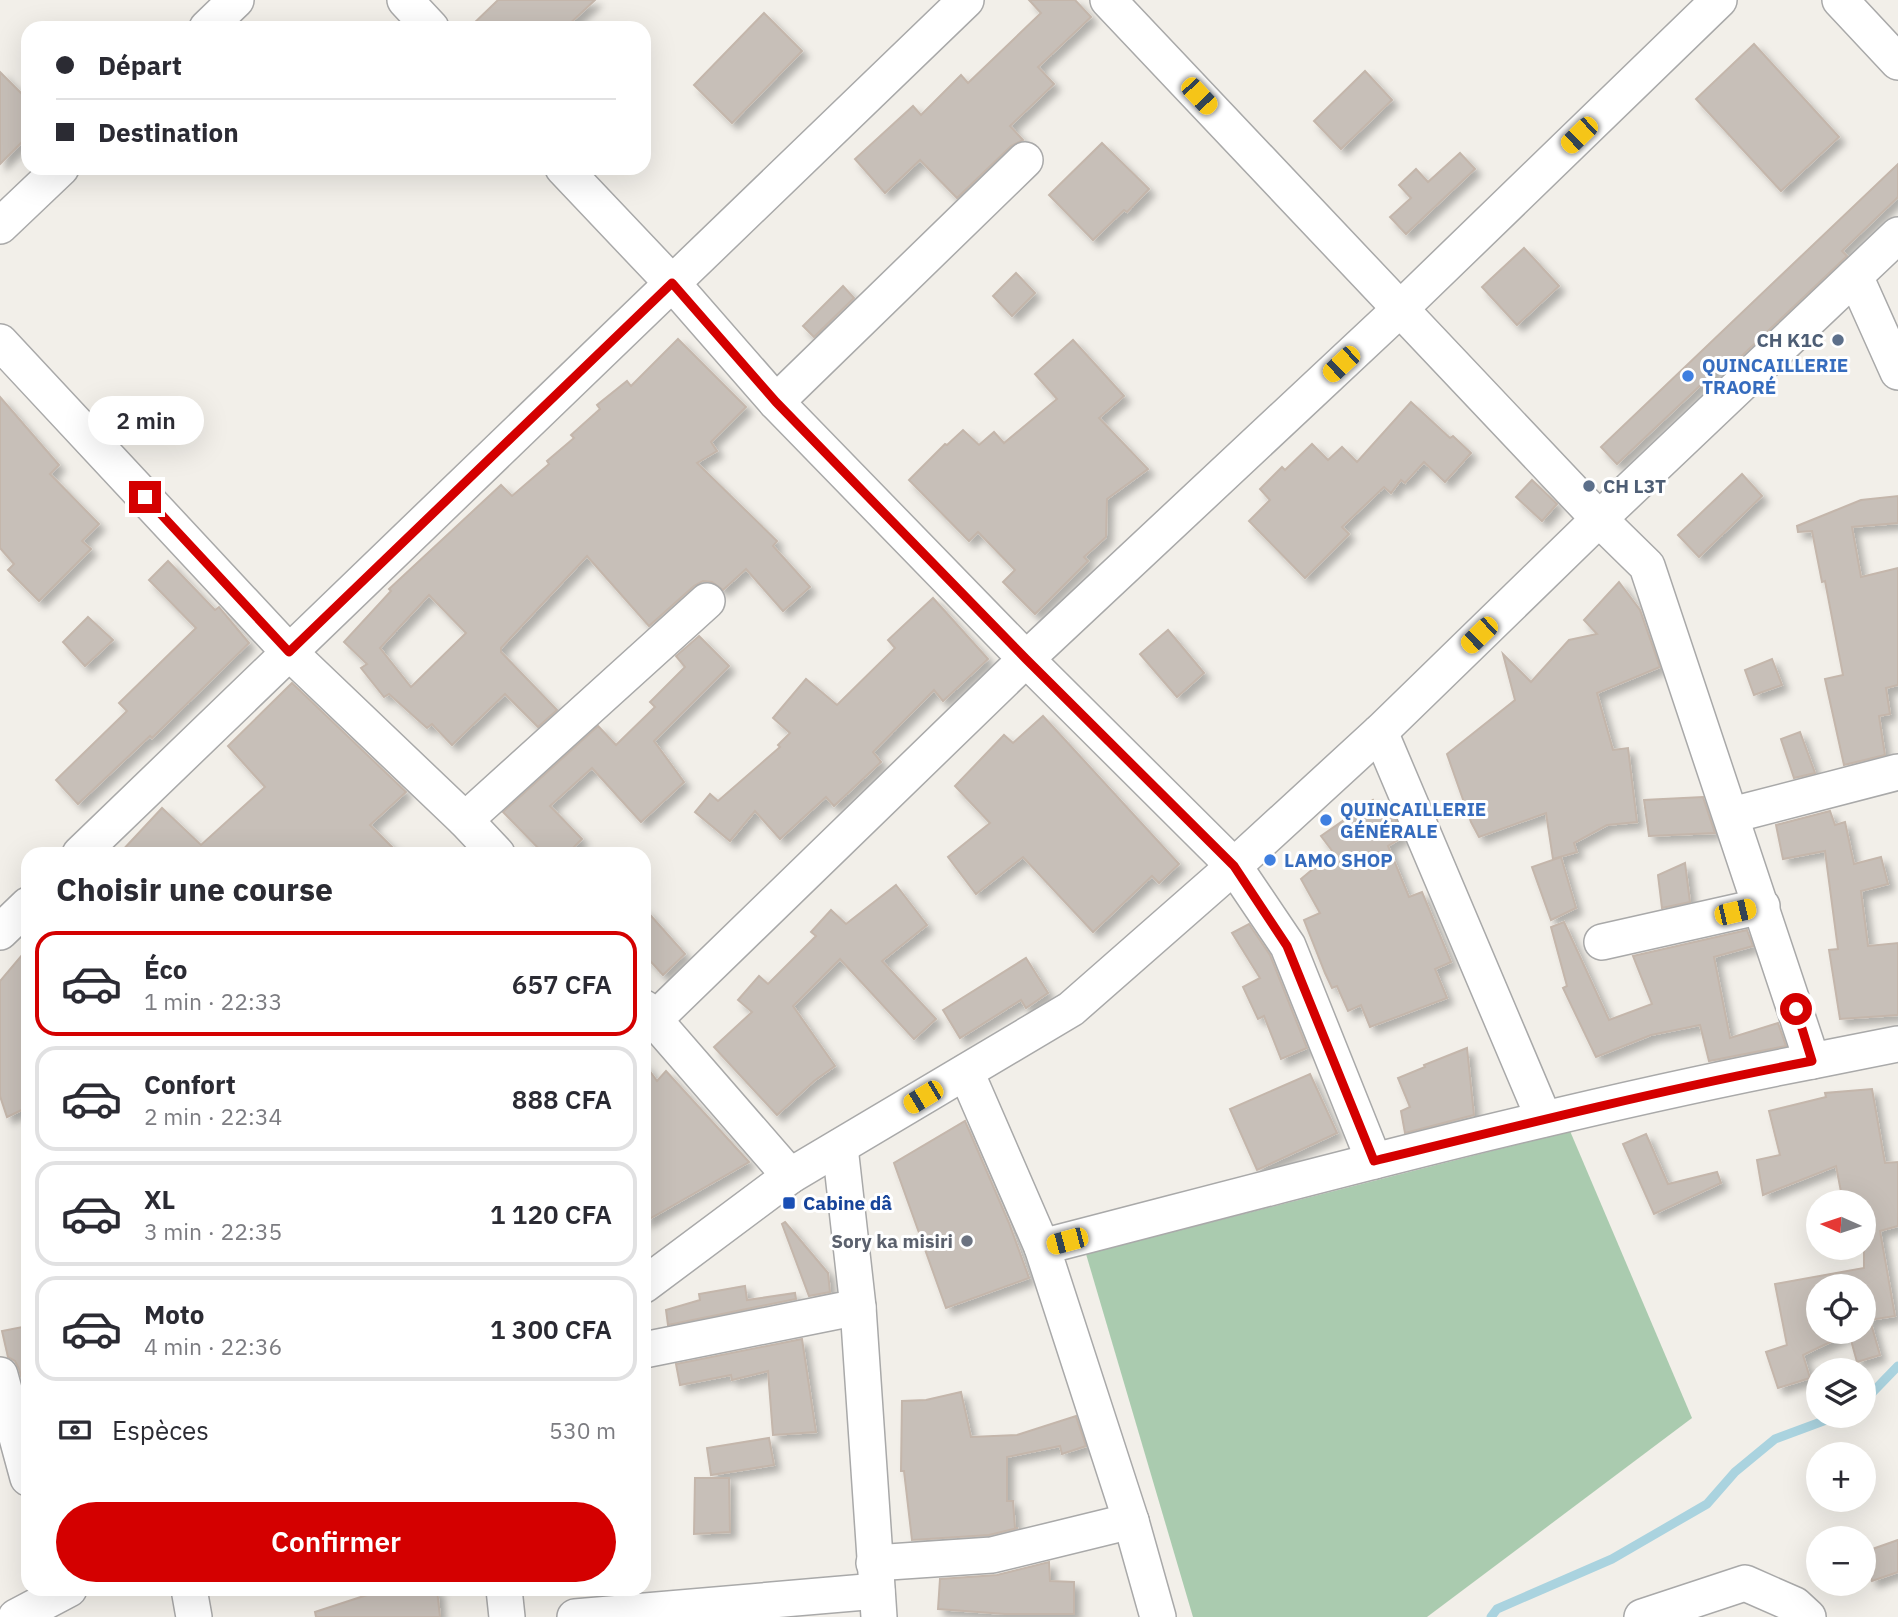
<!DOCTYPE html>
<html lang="fr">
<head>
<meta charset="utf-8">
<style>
	:root { --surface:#fff; --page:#f2f2f3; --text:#2b2b33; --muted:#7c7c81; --line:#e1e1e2; --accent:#d40000 }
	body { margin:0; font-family:"IBM Plex Sans",sans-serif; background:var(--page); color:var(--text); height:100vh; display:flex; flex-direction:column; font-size:26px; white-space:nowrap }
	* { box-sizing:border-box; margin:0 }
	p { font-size:23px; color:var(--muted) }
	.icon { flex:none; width:38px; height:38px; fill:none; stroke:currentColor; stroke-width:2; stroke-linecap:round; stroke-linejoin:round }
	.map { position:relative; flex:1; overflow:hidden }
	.panel { position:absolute; left:21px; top:847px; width:630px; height:749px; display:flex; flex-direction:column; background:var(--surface); border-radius:21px; box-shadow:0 7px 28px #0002 }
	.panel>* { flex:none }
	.banner { position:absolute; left:21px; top:21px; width:630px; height:154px; border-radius:21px; box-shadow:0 7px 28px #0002; display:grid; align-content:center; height:154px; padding:0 35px; background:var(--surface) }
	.needle { width:46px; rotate:273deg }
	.buttons { position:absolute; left:1806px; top:1190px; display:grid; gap:14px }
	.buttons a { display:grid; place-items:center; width:70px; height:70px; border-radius:50%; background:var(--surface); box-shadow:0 7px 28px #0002; font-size:35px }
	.end { position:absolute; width:32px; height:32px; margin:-16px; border:9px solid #d40000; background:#fff; box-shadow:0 0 0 4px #fff }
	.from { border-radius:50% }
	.bubble { position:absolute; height:49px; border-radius:24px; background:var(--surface); box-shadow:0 7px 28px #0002; font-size:23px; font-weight:600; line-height:49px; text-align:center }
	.car { position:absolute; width:21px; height:42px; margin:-21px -10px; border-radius:9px; box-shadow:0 0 5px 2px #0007; background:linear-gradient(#f5c518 24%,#345 0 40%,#f5c518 0 76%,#345 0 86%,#f5c518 0) }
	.banner b { display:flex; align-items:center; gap:24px; height:66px; font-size:26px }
	.banner b+b { border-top:2px solid var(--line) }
	.banner i { width:18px; height:18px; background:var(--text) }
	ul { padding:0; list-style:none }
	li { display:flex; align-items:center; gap:21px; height:105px; margin:0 14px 10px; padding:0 21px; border:4px solid var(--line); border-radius:21px }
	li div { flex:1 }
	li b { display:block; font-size:26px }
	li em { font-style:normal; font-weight:600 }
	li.selected { border-color:var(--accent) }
	li>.icon { width:63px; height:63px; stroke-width:1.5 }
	h2 { padding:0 35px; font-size:32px; line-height:84px }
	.pay { display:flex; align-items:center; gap:18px; height:77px; padding:0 35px; font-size:26px }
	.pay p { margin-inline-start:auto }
	.button { display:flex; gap:14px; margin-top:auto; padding:14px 35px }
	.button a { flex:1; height:80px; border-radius:42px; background:var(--accent); color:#fff; font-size:28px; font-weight:600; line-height:80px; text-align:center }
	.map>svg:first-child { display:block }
</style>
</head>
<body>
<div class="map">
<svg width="1898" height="1617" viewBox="0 0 1898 1617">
	<defs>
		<filter id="shadow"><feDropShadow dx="6" dy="6" stdDeviation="3.5" flood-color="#0004"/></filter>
	</defs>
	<rect width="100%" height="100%" fill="#f2efe9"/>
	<!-- cemetery -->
	<path fill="#aacbaf" d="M 1570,1131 L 1692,1418 L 1427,1617 L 1193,1617 L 1086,1254 Z"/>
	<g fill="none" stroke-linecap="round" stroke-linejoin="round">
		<!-- stream -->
		<g stroke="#aad3df" stroke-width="9">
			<path d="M 1864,1401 L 1898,1366"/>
			<path d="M 1491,1617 L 1497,1609 L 1612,1559 L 1707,1504 L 1735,1472 L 1775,1439 L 1837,1416"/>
		</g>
	</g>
	<!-- building -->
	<g fill="#c7bfb8" stroke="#c4b6ab" stroke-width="2" fill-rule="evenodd" filter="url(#shadow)">
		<path d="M 498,0 L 595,0 L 565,28 L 469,28 Z"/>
		<path d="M 1029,0 L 1075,0 L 1091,17 L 1038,67 L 1054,84 L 1010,126 L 1023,140 L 1011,146 L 957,198 L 920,160 L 885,193 L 855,159 L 913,106 L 921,115 L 961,75 L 968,83 L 1041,13 Z"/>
		<path d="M 764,13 L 802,51 L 732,123 L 694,85 Z"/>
		<path d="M 1754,44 L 1839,137 L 1781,191 L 1696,99 Z"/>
		<path d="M 1365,71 L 1392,100 L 1341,149 L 1314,121 Z"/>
		<path d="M 0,72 L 28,100 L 28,136 L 0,164 Z"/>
		<path d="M 1102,143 L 1149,189 L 1127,212 L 1124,210 L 1093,240 L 1049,195 Z"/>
		<path d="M 1460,153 L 1475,169 L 1406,234 L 1390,217 L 1411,198 L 1399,185 L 1416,169 L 1428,182 Z"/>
		<path d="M 1898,164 L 1898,197 L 1842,251 L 1847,256 L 1729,368 L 1724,363 L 1617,464 L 1601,447 Z"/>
		<path d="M 1524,248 L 1559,286 L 1517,325 L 1482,287 Z"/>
		<path d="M 1016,273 L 1035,293 L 1012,316 L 993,296 Z"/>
		<path d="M 843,286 L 854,298 L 814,337 L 803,326 Z"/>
		<path d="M 678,339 L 746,407 L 711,442 L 717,451 L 697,463 L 777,541 L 773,546 L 810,587 L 783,611 L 746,569 L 723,590 L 712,582 L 703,581 L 694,586 L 649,626 L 587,556 L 501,648 L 501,652 L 557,710 L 538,727 L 505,694 L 452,745 L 432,724 L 427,728 L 389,694 L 384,697 L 361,668 L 367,664 L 344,642 L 391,591 L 389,589 L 501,485 L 512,496 L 549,464 L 547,461 L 574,438 L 571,435 L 600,409 L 597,405 L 627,381 L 631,386 ZM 429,595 L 466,633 L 411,687 L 380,648 Z"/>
		<path d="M 1073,340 L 1124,396 L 1099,418 L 1148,469 L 1107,499 L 1106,537 L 1084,557 L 1088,561 L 1035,614 L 1003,582 L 1015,570 L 978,532 L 969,541 L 909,480 L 945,444 L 947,445 L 963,430 L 979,445 L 994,432 L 1004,443 L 1057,399 L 1035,374 Z"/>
		<path d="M 0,397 L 59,465 L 50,474 L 99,524 L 82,541 L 91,549 L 39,601 L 8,570 L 14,564 L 0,548 Z"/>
		<path d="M 1411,402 L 1450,438 L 1453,436 L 1471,453 L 1445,482 L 1424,462 L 1405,483 L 1401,480 L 1391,493 L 1384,487 L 1342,527 L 1349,534 L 1305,578 L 1249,521 L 1270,500 L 1260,489 L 1282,467 L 1285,470 L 1312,444 L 1328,460 L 1342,447 L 1357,462 Z"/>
		<path d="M 1742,474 L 1762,496 L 1699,557 L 1678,535 Z"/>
		<path d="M 1532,480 L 1557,504 L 1542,521 L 1516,497 Z"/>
		<path d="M 1898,496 L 1898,523 L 1852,527 L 1861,577 L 1898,568 L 1898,685 L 1886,688 L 1890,714 L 1879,716 L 1885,755 L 1844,765 L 1825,679 L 1843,675 L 1825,581 L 1822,582 L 1812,531 L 1798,532 L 1797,526 L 1861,500 Z"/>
		<path d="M 168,561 L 215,610 L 219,607 L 249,643 L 152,738 L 150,736 L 78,804 L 56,780 L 127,711 L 119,703 L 196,628 L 149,580 Z"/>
		<path d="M 1619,582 L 1640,610 L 1660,667 L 1597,693 L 1613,750 L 1628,748 L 1637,822 L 1607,825 L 1574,843 L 1577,852 L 1553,859 L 1546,813 L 1479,837 L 1471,822 L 1447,754 L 1515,700 L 1503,654 L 1531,682 L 1569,640 L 1597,634 L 1584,620 Z"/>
		<path d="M 933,598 L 988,659 L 943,701 L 934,690 L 873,752 L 881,762 L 834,806 L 826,797 L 780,839 L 755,811 L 730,841 L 695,812 L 710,794 L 718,801 L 780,747 L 778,745 L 790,733 L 773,718 L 806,679 L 837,705 L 895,648 L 888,640 Z"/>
		<path d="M 88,617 L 113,640 L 85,666 L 63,642 Z"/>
		<path d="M 1168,630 L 1204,673 L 1177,697 L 1140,654 Z"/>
		<path d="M 699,636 L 729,666 L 654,741 L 684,782 L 641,822 L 592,768 L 550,806 L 582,839 L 567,854 L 544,854 L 503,812 L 598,726 L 616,745 L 655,707 L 650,702 L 685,667 L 676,656 Z"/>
		<path d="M 1772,659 L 1782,685 L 1754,695 L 1745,670 Z"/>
		<path d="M 292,683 L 406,792 L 370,825 L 399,854 L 119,854 L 162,808 L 201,845 L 265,787 L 228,746 Z"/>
		<path d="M 1043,716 L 1179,864 L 1159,883 L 1152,876 L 1093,932 L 1023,857 L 976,894 L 948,857 L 990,823 L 955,786 L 1004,735 L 1013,743 Z"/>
		<path d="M 1800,732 L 1815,773 L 1794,778 L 1781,739 Z"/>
		<path d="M 1703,797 L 1715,833 L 1649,836 L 1644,800 Z"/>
		<path d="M 1373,800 L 1384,816 L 1392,811 L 1403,837 L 1388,846 L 1409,897 L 1422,892 L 1451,962 L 1435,969 L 1447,998 L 1370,1027 L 1361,1005 L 1348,1011 L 1337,986 L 1332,988 L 1325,973 L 1304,920 L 1320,913 L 1301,879 L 1333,852 L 1321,836 Z"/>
		<path d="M 1830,811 L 1835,825 L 1845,822 L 1854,864 L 1881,857 L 1888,884 L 1861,891 L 1868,946 L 1898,943 L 1898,1015 L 1840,1019 L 1829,950 L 1838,949 L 1825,851 L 1783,859 L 1776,825 Z"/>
		<path d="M 1561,857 L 1576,908 L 1551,920 L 1532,867 Z"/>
		<path d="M 1685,863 L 1690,902 L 1662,908 L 1658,875 Z"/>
		<path d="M 896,885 L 927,925 L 882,961 L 936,1019 L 914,1039 L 840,959 L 793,1006 L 835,1066 L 814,1081 L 777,1115 L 714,1047 L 752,1012 L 738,1000 L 759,976 L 768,984 L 816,936 L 811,932 L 831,910 L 846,924 Z"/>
		<path d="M 644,908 L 685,954 L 663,975 L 644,954 Z"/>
		<path d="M 1564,922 L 1609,1020 L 1652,1004 L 1633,956 L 1747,930 L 1753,946 L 1714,957 L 1730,1038 L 1778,1023 L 1786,1046 L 1709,1061 L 1700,1025 L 1651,1035 L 1596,1057 L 1563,988 L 1567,986 L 1551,927 Z"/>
		<path d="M 1249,924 L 1270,955 L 1307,1048 L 1281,1059 L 1264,1016 L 1258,1019 L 1243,987 L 1260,978 L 1232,933 Z"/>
		<path d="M 28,948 L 28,1107 L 7,1117 L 0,1096 L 0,981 Z"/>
		<path d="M 1026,958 L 1048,993 L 1026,1008 L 1021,1000 L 960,1038 L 943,1010 Z"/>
		<path d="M 1467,1048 L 1474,1115 L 1405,1133 L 1401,1111 L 1410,1107 L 1398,1078 L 1425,1067 L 1424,1065 Z"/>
		<path d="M 644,1063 L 657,1081 L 666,1071 L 749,1162 L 644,1222 Z"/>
		<path d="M 1310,1074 L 1337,1133 L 1257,1170 L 1230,1109 Z"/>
		<path d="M 1872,1089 L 1885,1163 L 1898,1162 L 1898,1226 L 1880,1231 L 1895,1316 L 1870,1320 L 1880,1355 L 1857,1362 L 1849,1333 L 1803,1355 L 1810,1378 L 1778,1388 L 1766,1352 L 1787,1345 L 1775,1284 L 1864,1268 L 1864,1202 L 1843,1202 L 1836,1166 L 1763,1195 L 1757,1160 L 1780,1155 L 1769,1111 L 1826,1097 L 1825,1093 ZM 1818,1286 L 1864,1286 L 1864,1332 L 1818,1332 Z"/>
		<path d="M 965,1121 L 1009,1223 L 1029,1278 L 946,1308 L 894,1163 Z"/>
		<path d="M 1646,1134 L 1668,1184 L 1717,1172 L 1721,1183 L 1654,1214 L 1623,1144 Z"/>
		<path d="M 785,1222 L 828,1273 L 830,1292 L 809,1296 L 782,1224 Z"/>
		<path d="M 745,1286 L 747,1300 L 795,1293 L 796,1299 L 668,1325 L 666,1310 L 700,1300 L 699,1294 Z"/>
		<path d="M 28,1326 L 28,1401 L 19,1369 L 15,1361 L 8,1357 L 2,1331 Z"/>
		<path d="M 802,1339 L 816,1432 L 773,1435 L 768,1371 L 732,1380 L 731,1375 L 680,1385 L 676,1364 Z"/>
		<path d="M 961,1392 L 971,1437 L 1017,1435 L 1076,1416 L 1086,1446 L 1062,1454 L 1060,1446 L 1007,1457 L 1007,1501 L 1013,1501 L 1015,1528 L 1018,1528 L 989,1535 L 912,1540 L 904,1471 L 901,1471 L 902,1401 L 926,1400 Z"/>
		<path d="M 769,1438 L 774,1465 L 711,1475 L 707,1448 Z"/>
		<path d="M 695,1478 L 729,1478 L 730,1532 L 694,1534 Z"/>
		<path d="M 1898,1540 L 1898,1572 L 1872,1581 L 1864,1552 Z"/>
		<path d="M 1049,1562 L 1050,1581 L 1074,1582 L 1074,1614 L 1005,1614 L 938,1609 L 940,1579 L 997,1575 Z"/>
		<path d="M 369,1589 L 437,1589 L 440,1617 L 316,1617 L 315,1612 L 370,1594 Z"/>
	</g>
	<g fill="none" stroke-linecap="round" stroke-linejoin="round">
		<defs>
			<g id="street">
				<path d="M 405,0 L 431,28"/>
				<path d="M 1108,0 L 1599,519 L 1647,566 L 1812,1061 C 1553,1111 1298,1181 1042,1247 L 1131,1521 L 1158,1617"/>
				<path d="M 1840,0 L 1898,62"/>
				<path d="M 207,28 L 236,0"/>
				<path d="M 563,168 L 672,283 L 776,402 L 1026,659 L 1234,866 L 1288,946 L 1374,1161"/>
				<path d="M 0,226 L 61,168"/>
				<path d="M 1855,276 L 1898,372"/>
				<path d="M 0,342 L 289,652 L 465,820 L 497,854"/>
				<path d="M 776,402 L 1025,160"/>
				<path d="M 1380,732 L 1544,1119"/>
				<path d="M 1732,815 L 1898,772"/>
				<path d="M 465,820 L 707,601"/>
				<path d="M 80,854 L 966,0"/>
				<path d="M 0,932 L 28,905"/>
				<path d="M 1602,942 L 1762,906"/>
				<path d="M 644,1008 L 790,1176"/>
				<path d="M 644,1025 L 655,1019 L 1026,659 L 1400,309 L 1719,0"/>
				<path d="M 1812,1061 L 1898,1044"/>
				<path d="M 966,1072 L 1042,1247"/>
				<path d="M 840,1147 L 858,1307 L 879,1617"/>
				<path d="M 644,1285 L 790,1176 L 1071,1009 L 1234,866 L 1380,732 L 1599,519 L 1898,235"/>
				<path d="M 644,1350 L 858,1307"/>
				<path d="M 0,1375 L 28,1478"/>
				<path d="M 874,1563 L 992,1555 L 1131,1521"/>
				<path d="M 189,1589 L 194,1617"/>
				<path d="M 504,1589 L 507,1617"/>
				<path d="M 16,1617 L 69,1589"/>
				<path d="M 575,1617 L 877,1591"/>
				<path d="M 1642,1617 L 1745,1583 L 1795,1605 L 1808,1617"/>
			</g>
		</defs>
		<!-- street casing -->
		<use href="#street" stroke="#a9a9a9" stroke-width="38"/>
		<!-- street -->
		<use href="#street" stroke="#fff" stroke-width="35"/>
	</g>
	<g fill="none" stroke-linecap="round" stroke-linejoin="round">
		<!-- route -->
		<path stroke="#d40000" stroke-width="9" d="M 145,497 L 289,652 L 672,283 L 776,402 L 1026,659 L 1234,866 L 1287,946 L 1374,1161 C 1520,1125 1665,1089 1812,1061 L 1796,1009"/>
	</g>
	<!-- markers -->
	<g fill="#5c6f8a" stroke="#fff" stroke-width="2.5">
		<circle cx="1838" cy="340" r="7"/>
		<circle cx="1589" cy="486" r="7"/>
	</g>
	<g fill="#3f7fe0" stroke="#fff" stroke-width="2.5">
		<circle cx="1688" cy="376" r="7"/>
		<circle cx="1326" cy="820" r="7"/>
		<circle cx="1270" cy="860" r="7"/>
	</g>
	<rect fill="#1a4fb4" stroke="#fff" stroke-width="2.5" x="782" y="1196" width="14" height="14" rx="3.5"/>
	<circle fill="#6b7280" stroke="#fff" stroke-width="2.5" cx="967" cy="1241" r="7"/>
	<g text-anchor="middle" stroke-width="6" stroke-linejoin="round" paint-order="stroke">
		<!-- service labels -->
		<g font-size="19" font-weight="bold" fill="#4e5e75" stroke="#fff" text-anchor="end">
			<text x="1824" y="347">CH K1C</text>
			<text x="1603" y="493" text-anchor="start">CH L3T</text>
		</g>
		<!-- shop labels -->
		<g font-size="19" font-weight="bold" fill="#366cbe" stroke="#fff" text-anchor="start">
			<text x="1702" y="372">QUINCAILLERIE<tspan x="1702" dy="22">TRAORÉ</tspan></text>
			<text x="1340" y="816">QUINCAILLERIE<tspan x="1340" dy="22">GÉNÉRALE</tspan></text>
			<text x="1284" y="867">LAMO SHOP</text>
		</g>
		<!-- transit labels -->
		<g font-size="19" font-weight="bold" fill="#164399" stroke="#fff" text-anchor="start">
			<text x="803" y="1210">Cabine dâ</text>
		</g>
		<!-- worship labels -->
		<g font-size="19" font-weight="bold" fill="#5b616d" stroke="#fff" text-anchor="end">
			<text x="953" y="1248">Sory ka misiri</text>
		</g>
	</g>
</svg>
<div class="buttons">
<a><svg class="needle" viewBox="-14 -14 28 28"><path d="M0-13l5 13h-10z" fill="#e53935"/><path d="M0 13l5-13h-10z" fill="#7c7c81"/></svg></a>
<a><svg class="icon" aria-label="locate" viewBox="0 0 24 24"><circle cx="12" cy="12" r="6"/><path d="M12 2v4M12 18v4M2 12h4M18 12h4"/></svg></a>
<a><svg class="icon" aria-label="layers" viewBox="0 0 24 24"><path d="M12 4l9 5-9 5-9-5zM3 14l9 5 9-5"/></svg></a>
<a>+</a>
<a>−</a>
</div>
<i class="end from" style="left:1796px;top:1009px"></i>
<i class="end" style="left:145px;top:497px"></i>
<div class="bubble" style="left:88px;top:396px;width:116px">2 min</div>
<i class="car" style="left:1199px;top:96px;rotate:137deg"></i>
<i class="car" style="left:1579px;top:135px;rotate:226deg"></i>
<i class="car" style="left:1341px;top:364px;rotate:227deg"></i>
<i class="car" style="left:1479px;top:635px;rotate:226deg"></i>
<i class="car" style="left:1735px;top:912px;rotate:77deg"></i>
<i class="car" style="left:923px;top:1097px;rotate:239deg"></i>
<i class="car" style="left:1067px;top:1241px;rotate:255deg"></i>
<div class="banner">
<b><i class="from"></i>Départ</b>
<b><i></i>Destination</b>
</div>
<section class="panel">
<h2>Choisir une course</h2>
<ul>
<li class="selected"><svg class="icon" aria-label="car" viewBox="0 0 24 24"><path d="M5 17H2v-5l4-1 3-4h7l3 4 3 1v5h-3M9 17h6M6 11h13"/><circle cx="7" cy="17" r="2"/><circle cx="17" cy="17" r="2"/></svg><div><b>Éco</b><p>1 min · 22:33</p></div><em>657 CFA</em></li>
<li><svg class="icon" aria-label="car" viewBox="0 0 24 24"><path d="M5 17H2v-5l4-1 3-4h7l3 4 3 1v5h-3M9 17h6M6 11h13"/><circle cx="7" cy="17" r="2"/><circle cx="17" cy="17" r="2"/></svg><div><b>Confort</b><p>2 min · 22:34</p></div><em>888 CFA</em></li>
<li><svg class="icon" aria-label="car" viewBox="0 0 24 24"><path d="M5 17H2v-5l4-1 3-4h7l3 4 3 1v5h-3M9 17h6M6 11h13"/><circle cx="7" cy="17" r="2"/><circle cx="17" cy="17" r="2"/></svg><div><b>XL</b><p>3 min · 22:35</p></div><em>1 120 CFA</em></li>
<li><svg class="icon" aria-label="car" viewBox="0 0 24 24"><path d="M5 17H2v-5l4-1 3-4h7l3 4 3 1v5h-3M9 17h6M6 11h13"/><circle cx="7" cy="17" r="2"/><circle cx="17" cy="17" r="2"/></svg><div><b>Moto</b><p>4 min · 22:36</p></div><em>1 300 CFA</em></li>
</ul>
<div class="pay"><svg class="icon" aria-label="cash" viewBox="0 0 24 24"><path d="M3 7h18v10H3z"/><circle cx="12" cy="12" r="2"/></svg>Espèces<p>530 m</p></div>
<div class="button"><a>Confirmer</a></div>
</section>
</div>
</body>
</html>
